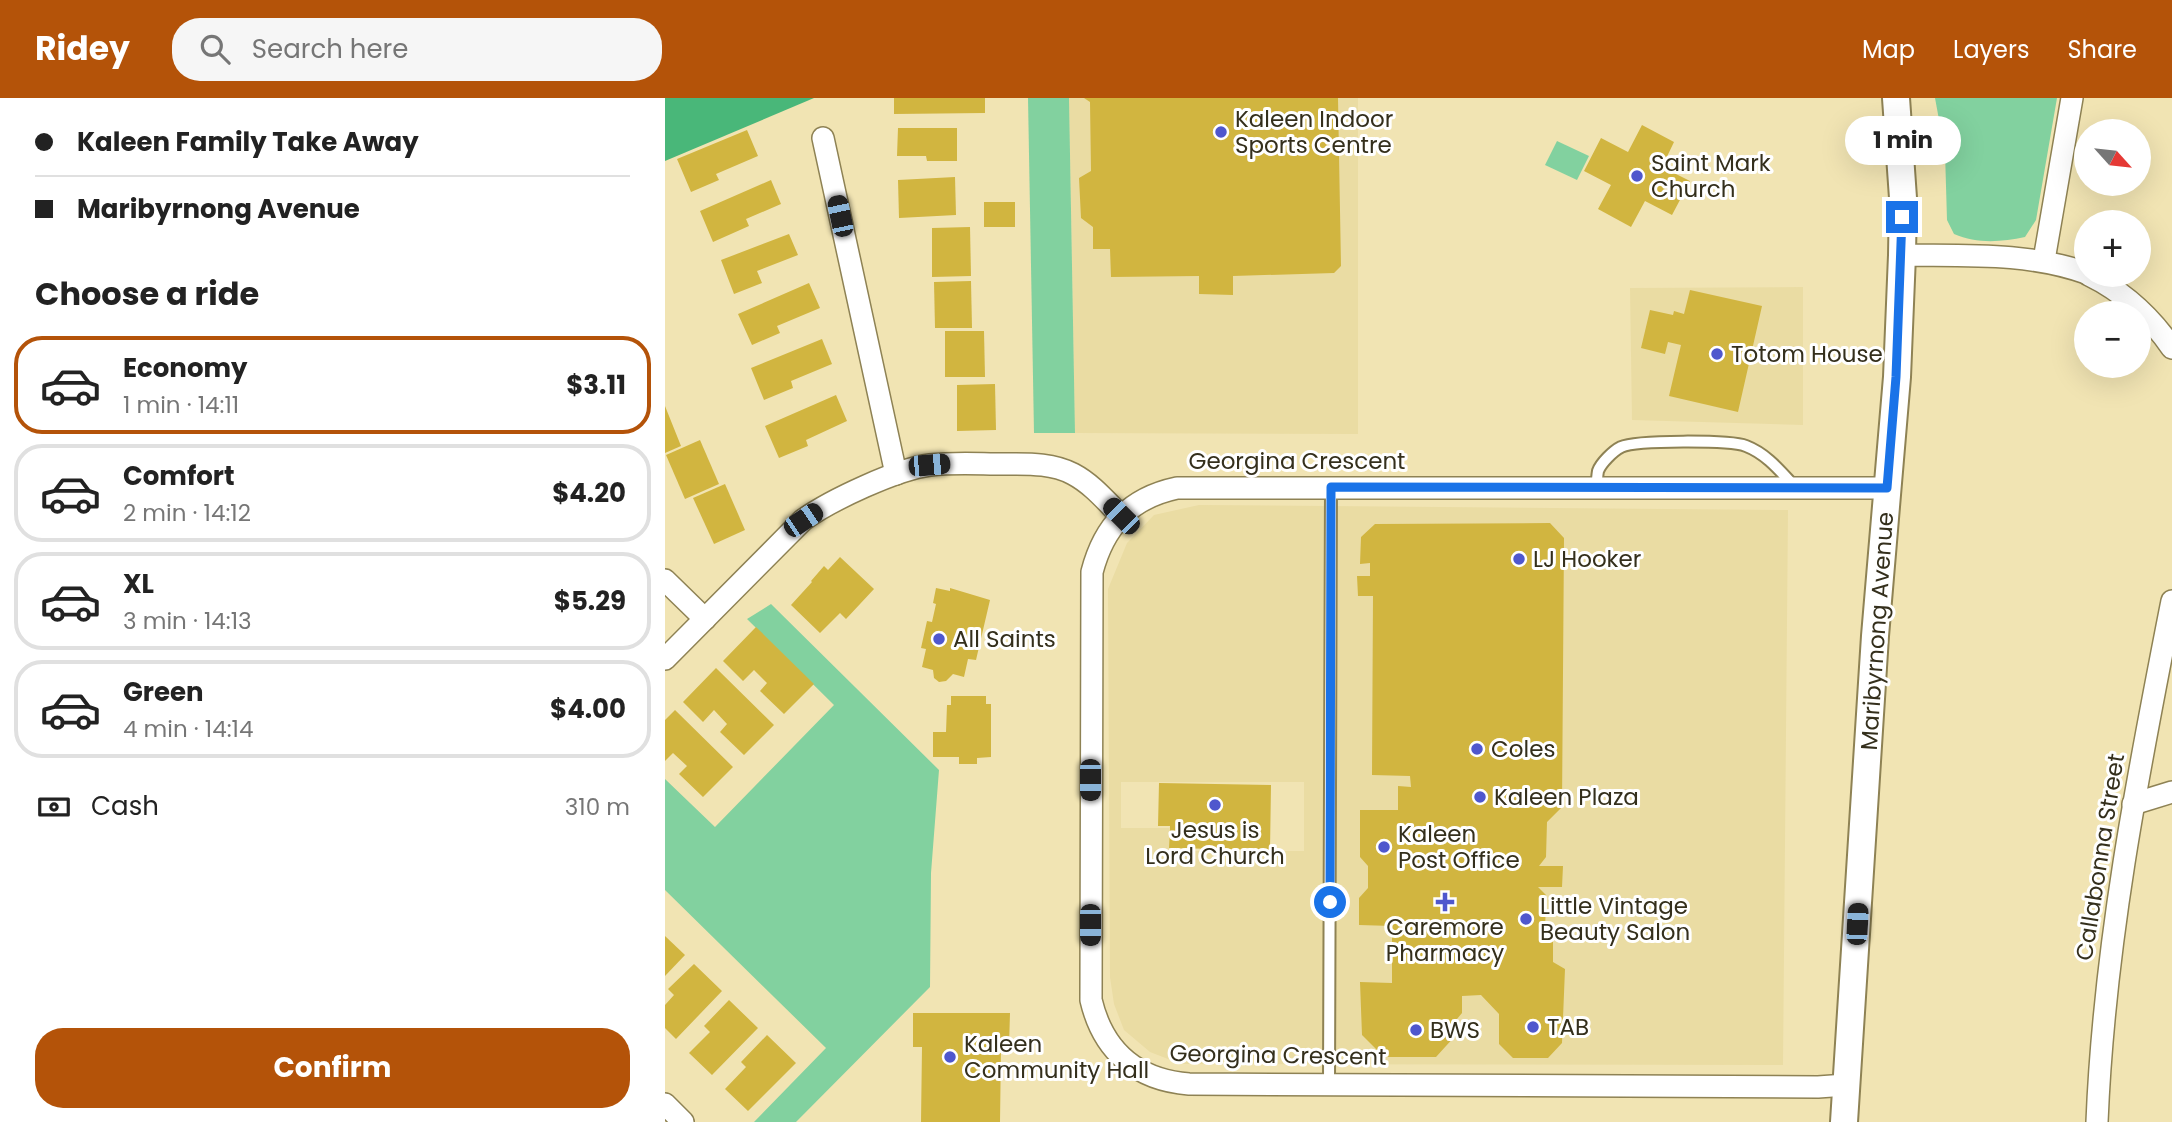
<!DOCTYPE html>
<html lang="en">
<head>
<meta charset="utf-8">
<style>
	:root { --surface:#fff; --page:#f6f6f6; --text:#222; --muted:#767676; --line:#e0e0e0; --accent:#b45309 }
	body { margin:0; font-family:Poppins,sans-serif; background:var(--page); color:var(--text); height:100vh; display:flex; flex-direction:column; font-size:26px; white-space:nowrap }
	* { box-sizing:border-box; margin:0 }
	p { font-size:23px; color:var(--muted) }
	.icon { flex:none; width:38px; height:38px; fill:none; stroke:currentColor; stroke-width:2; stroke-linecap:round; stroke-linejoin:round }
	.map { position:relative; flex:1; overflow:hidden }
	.details { display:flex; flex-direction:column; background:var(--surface); width:665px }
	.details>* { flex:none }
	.guide { display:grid; align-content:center; height:154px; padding:0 35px; background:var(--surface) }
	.needle { width:46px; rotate:117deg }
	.fabs { position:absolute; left:1409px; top:21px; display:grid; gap:14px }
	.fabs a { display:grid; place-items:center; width:77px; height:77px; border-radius:50%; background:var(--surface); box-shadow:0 7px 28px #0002; font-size:35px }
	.end { position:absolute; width:32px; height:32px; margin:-16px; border:9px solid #1a73e8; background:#fff; box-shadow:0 0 0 4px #fff }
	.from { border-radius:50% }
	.bubble { position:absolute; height:49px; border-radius:24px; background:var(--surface); box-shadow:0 7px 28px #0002; font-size:23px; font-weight:700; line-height:49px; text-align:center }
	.car { position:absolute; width:21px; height:42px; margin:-21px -10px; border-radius:9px; box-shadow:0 0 5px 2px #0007; background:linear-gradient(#222 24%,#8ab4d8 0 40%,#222 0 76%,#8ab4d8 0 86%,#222 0) }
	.guide b { display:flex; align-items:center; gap:24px; height:66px; font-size:26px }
	.guide b+b { border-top:2px solid var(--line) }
	.guide i { width:18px; height:18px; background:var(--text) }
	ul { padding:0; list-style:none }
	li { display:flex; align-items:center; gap:21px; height:98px; margin:0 14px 10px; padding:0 21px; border:4px solid var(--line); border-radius:28px }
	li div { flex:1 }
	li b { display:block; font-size:26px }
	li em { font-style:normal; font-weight:700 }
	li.current { border-color:var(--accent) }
	li>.icon { width:63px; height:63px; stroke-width:1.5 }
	h2 { padding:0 35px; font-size:32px; line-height:84px }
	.pay { display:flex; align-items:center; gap:18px; height:77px; padding:0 35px; font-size:26px }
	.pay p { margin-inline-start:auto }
	.cta { display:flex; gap:14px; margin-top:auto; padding:14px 35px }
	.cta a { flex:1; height:80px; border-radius:28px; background:var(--accent); color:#fff; font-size:28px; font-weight:700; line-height:80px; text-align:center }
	header { display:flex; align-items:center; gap:42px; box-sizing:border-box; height:98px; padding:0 35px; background:var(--accent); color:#fff }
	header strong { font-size:33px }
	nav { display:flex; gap:38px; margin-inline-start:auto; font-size:24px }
	.search { width:490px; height:63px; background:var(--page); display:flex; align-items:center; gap:18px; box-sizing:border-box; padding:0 24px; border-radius:28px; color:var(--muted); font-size:26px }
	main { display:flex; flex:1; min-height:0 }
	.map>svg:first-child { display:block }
</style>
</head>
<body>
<header>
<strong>Ridey</strong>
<div class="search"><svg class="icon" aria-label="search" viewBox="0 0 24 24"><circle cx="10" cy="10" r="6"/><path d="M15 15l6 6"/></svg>Search here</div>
<nav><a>Map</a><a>Layers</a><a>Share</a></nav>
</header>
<main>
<section class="details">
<div class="guide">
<b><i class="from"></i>Kaleen Family Take Away</b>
<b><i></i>Maribyrnong Avenue</b>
</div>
<h2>Choose a ride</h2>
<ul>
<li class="current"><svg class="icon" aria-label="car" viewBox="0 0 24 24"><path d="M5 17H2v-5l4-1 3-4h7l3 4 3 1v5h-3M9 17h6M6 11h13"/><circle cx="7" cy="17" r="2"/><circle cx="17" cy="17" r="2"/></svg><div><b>Economy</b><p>1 min · 14:11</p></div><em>$3.11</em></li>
<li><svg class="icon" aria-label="car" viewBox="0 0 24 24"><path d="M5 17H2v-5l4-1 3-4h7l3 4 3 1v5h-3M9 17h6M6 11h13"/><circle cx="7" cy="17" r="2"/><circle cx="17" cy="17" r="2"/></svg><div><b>Comfort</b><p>2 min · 14:12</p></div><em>$4.20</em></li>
<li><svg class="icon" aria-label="car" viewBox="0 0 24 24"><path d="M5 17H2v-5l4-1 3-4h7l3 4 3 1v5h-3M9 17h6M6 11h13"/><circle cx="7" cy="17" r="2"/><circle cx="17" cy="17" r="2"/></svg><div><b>XL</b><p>3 min · 14:13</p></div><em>$5.29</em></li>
<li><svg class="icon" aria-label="car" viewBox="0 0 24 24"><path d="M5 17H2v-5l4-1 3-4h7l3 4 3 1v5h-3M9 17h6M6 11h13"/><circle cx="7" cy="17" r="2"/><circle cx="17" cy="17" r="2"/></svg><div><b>Green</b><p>4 min · 14:14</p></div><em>$4.00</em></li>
</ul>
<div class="pay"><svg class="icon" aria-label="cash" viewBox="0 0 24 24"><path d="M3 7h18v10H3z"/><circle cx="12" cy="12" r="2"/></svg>Cash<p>310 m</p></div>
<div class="cta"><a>Confirm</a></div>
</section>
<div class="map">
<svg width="1507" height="1024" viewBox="0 0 1507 1024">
	<rect width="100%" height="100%" fill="#f1e4b3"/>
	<!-- built -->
	<g fill="#eadca3" fill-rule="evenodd">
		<path d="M 404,0 L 693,0 L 693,336 L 410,335 Z"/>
		<path d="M 1138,189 L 1138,327 L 967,322 L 965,190 Z"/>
		<path d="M 534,407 L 1123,412 L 1118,967 L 516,966 L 485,954 L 459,932 L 449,906 L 445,879 L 443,491 L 462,445 L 489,417 ZM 456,684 L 639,684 L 639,753 L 504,753 L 504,730 L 456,730 Z"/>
	</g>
	<!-- green -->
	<g fill="#82d19f">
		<path d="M 363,0 L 404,0 L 410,335 L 369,335 Z"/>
		<path d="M 1270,0 L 1392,0 L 1371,122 L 1360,139 C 1336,144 1312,146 1289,136 L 1282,122 L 1280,54 Z"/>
		<path d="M 892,43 L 924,58 L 912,82 L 880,67 Z"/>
		<path d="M 106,506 L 274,672 L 266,775 L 265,889 L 131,1024 L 89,1024 L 161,950 L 0,792 L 0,681 L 50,729 L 169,607 L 82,521 Z"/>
	</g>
	<!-- forest -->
	<path fill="#49b779" d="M 0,0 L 149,0 L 0,63 Z"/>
	<!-- building -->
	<g fill="#d1b540">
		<path d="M 229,0 L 320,0 L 320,15 L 229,16 Z"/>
		<path d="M 419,0 L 673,0 L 676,168 L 669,175 L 568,178 L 568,197 L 534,196 L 534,178 L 446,179 L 445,151 L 428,151 L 428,129 L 416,120 L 414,80 L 426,73 L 425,4 Z"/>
		<path d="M 977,27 L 1009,44 L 997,69 L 1025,83 L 1007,117 L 980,103 L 966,129 L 933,111 L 946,87 L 919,73 L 936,40 L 963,54 Z"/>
		<path d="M 233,30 L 292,30 L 292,63 L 262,63 L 261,58 L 232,58 Z"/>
		<path d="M 82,32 L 93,58 L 51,76 L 54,82 L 26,94 L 12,61 Z"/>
		<path d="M 290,79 L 291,117 L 234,120 L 233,82 Z"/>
		<path d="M 106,82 L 116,106 L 81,121 L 84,128 L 48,144 L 35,113 Z"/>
		<rect x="319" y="104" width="31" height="25"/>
		<path d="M 305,129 L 306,178 L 267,179 L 267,130 Z"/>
		<path d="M 124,136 L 133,157 L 92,173 L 97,185 L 69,196 L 56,162 Z"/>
		<path d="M 306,183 L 307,230 L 270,230 L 269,184 Z"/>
		<path d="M 144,185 L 155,210 L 112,228 L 115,235 L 87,247 L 73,216 Z"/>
		<path d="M 1025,192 L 1097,208 L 1073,314 L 1004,298 L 1016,247 L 1003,244 L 1000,256 L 976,250 L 985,212 L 1008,217 L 1009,213 L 1019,216 Z"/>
		<path d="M 280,233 L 319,233 L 320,279 L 280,279 Z"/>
		<path d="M 157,241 L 167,266 L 126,283 L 128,290 L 99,302 L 86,270 Z"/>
		<path d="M 330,286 L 331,332 L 292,333 L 292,287 Z"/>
		<path d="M 171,297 L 182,323 L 141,342 L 143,348 L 114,360 L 100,328 Z"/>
		<path d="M 0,308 L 16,348 L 0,355 Z"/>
		<path d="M 35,342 L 54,386 L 20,401 L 1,357 Z"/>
		<path d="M 60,386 L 80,432 L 49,446 L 28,400 Z"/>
		<path d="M 885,425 L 899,440 L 897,709 L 882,724 L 881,759 L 874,768 L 898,768 L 897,789 L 873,789 L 881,797 L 880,836 L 888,842 L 888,864 L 900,871 L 897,945 L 883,960 L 848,960 L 834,946 L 834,916 L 816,897 L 797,898 L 797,915 L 792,921 L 791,937 L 771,959 L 719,959 L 697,937 L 695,884 L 727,885 L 727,828 L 694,827 L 694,800 L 703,790 L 703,768 L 695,759 L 695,712 L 733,712 L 733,688 L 746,689 L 745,678 L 707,677 L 708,498 L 693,498 L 692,478 L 705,478 L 705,465 L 695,466 L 696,439 L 710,426 Z"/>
		<path d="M 175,459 L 209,491 L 181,521 L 175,515 L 155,535 L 126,507 L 147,484 L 146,483 L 159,468 L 163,472 Z"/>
		<path d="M 271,490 L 285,493 L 285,490 L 325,502 L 311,562 L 303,561 L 299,579 L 288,576 L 281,583 L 274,584 L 269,580 L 268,572 L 257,569 L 261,551 L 256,550 L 262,523 L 267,524 L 271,506 L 268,505 Z"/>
		<path d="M 91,529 L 149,586 L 119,616 L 95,593 L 102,585 L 89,572 L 78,583 L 58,563 Z"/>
		<path d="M 51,570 L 109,627 L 79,657 L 55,634 L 62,626 L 49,612 L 38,624 L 18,604 Z"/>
		<path d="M 286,598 L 321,598 L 321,606 L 326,606 L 326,659 L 312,660 L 312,666 L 294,666 L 294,659 L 268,659 L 268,634 L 281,634 L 282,607 L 286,607 Z"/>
		<path d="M 10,612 L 68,669 L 38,699 L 14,676 L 22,668 L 8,655 L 0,663 L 0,622 Z"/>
		<path d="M 494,685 L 606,687 L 605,752 L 504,750 L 505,728 L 493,728 Z"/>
		<path d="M 0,838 L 20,857 L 0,878 Z"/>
		<path d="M 29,866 L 57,893 L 11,941 L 0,930 L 0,907 L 9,897 L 3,891 Z"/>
		<path d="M 64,902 L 93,930 L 47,977 L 24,955 L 45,934 L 39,928 Z"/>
		<path d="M 248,915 L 345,915 L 344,949 L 336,949 L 335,1024 L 256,1024 L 257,949 L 248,949 Z"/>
		<path d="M 102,937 L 131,965 L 83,1013 L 60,991 L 81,969 L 76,964 Z"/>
	</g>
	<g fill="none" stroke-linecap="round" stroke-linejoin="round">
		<defs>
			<g id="service">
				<path d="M 931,389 C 932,385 932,378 933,373 C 936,365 948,353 956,349 C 971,342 1065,342 1081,348 C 1102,356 1116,374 1131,390"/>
				<path d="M 664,986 L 666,389"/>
			</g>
			<g id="minor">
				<path d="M 158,40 L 231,376"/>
				<path d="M 1237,157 C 1299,158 1363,154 1421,175"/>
				<path d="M 1379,162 L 1407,0"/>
				<path d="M 1424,177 C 1459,194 1485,218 1507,250"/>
				<path d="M 0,482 L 40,521"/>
				<path d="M 0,561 L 138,422 C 166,402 232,371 265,367 C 290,364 315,366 340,366 C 363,366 387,365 408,376 C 427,386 441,403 456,418"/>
				<path d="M 1468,706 L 1507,694"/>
				<path d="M 1181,987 L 1153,989 L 524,986 C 472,982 438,953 426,902 L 427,474 C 439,428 465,400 512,390 L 1222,390"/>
				<path d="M 0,1006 L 18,1024"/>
				<path d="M 1432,1024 C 1439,848 1473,676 1507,503"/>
			</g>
			<path id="tertiary" d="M 1179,1024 L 1210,538 L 1232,279 L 1237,157 L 1238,100 L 1231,0"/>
		</defs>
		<!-- service casing -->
		<use href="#service" stroke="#8e8254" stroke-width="14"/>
		<!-- minor casing -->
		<use href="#minor" stroke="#8e8254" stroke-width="24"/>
		<!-- tertiary casing -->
		<use href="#tertiary" stroke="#8e8254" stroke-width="30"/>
		<!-- service -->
		<use href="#service" stroke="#fff" stroke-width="10"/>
		<!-- minor -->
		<use href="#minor" stroke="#fff" stroke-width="21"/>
		<!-- tertiary -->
		<use href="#tertiary" stroke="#fff" stroke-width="26"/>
	</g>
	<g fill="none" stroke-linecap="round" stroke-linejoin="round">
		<!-- route -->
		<path stroke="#1a73e8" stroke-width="9" d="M 665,804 L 666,389 L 1222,390 L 1231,279 L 1237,119"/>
	</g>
	<!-- markers -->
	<g fill="#4f57cd" stroke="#fff" stroke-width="2.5">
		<circle cx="556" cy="34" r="7"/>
		<circle cx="972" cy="78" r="7"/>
		<circle cx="1052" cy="256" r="7"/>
		<circle cx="854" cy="461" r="7"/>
		<circle cx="274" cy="541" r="7"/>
		<circle cx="812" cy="651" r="7"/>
		<circle cx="815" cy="699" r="7"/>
		<circle cx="550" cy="707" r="7"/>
		<circle cx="719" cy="749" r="7"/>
		<path d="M776.5 793.5h7v7h7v7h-7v7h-7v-7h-7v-7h7z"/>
		<circle cx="861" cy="821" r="7"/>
		<circle cx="868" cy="929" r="7"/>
		<circle cx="751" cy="932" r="7"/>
		<circle cx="285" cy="959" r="7"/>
	</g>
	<g text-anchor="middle" stroke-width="6" stroke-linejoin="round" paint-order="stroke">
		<!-- poi labels -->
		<g font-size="23" fill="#342f1c" stroke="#fff" text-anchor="start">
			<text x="570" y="29">Kaleen Indoor<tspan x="570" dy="26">Sports Centre</tspan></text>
			<text x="986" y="73">Saint Mark<tspan x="986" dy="26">Church</tspan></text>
			<text x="1066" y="264">Totom House</text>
			<text x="868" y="469">LJ Hooker</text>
			<text x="288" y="549">All Saints</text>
			<text x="826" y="659">Coles</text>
			<text x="829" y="707">Kaleen Plaza</text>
			<text x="550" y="740" text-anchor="middle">Jesus is<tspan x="550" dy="26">Lord Church</tspan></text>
			<text x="733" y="744">Kaleen<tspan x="733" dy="26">Post Office</tspan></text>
			<text x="875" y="816">Little Vintage<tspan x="875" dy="26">Beauty Salon</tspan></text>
			<text x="780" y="837" text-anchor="middle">Caremore<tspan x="780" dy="26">Pharmacy</tspan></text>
			<text x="882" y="937">TAB</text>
			<text x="765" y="940">BWS</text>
			<text x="299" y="954">Kaleen<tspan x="299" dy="26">Community Hall</tspan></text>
		</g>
		<!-- street labels -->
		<g font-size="23" fill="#342f1c" stroke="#fff">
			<text x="632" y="371">Georgina Crescent</text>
			<text transform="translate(1212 533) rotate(-86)" y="8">Maribyrnong Avenue</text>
			<text transform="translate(1435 759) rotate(-81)" y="8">Callabonna Street</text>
			<text transform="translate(613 957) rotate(1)" y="8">Georgina Crescent</text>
		</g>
	</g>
</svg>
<div class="fabs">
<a><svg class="needle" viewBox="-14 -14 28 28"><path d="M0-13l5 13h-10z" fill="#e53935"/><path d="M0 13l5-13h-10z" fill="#767676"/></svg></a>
<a>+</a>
<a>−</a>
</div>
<i class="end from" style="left:665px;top:804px"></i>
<i class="end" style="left:1237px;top:119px"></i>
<div class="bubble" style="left:1180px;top:18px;width:116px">1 min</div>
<i class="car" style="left:175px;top:118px;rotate:348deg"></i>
<i class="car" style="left:264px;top:367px;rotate:85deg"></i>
<i class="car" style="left:456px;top:418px;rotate:315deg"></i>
<i class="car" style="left:138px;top:422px;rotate:56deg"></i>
<i class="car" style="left:425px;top:682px;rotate:180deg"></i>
<i class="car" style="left:1192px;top:826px;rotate:3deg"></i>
<i class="car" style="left:425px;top:827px;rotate:180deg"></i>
</div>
</main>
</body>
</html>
